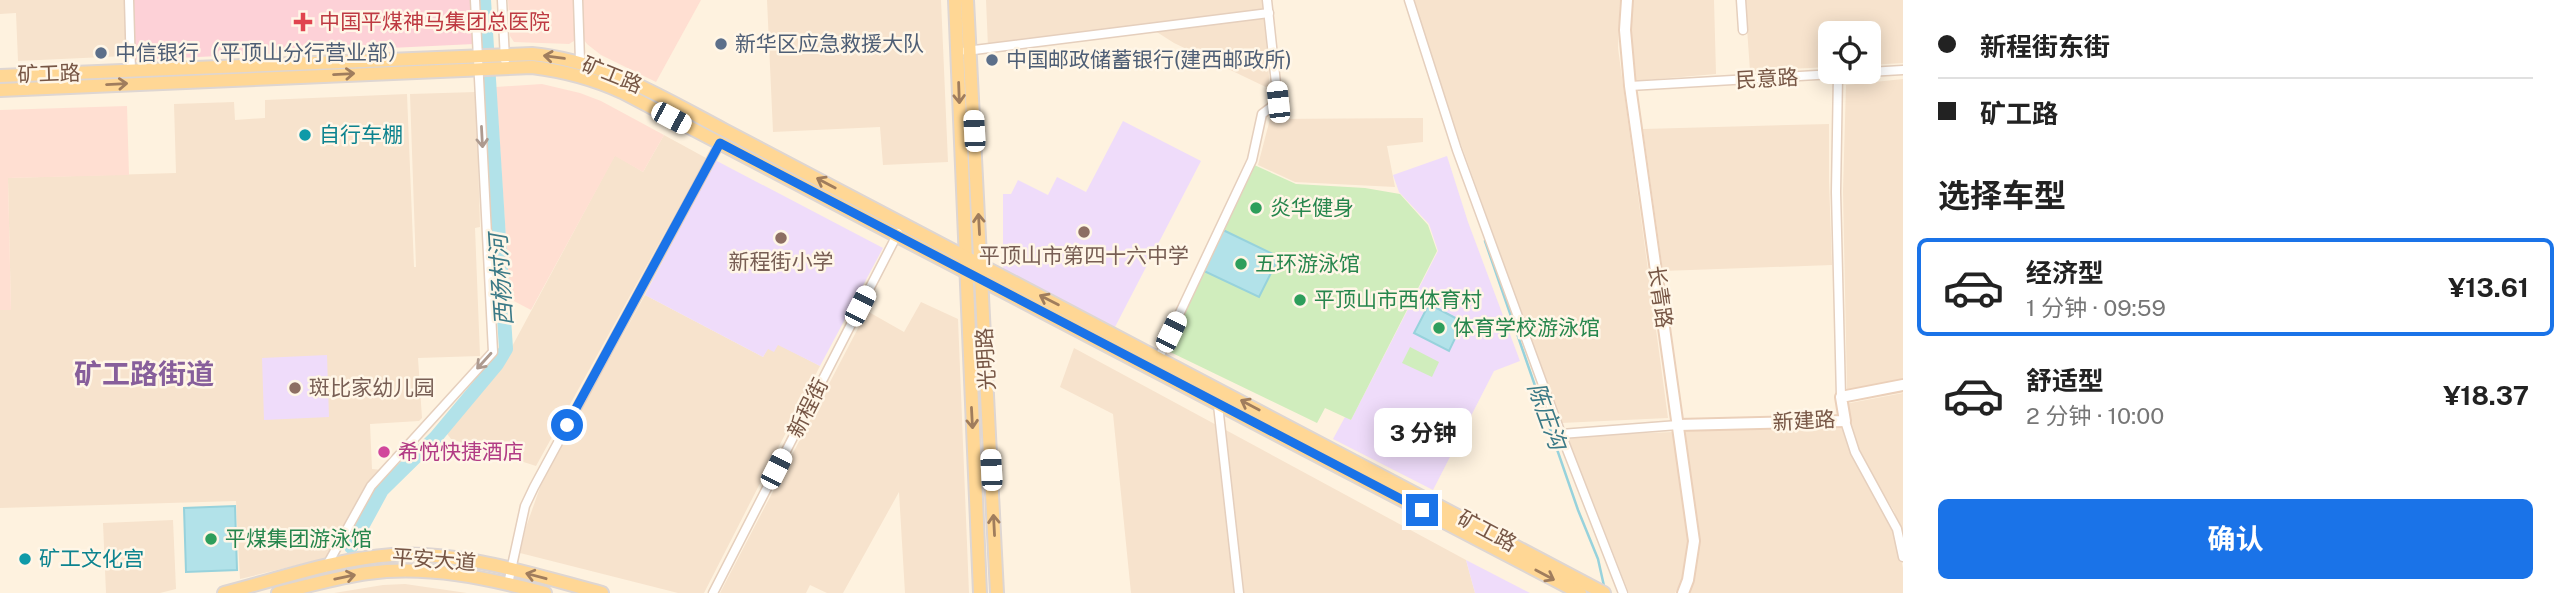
<!DOCTYPE html>
<html lang="zh">
<head>
<meta charset="utf-8">
<style>
	:root { --surface:#fff; --page:#f6f6f6; --text:#222; --muted:#767676; --line:#e0e0e0; --accent:#1a73e8 }
	body { margin:0; font-family:"Public Sans","Noto Sans SC",sans-serif; background:var(--page); color:var(--text); height:100vh; display:flex; flex-direction:column; font-size:26px; white-space:nowrap }
	* { box-sizing:border-box; margin:0 }
	p { font-size:23px; color:var(--muted) }
	.icon { flex:none; width:38px; height:38px; fill:none; stroke:currentColor; stroke-width:2; stroke-linecap:round; stroke-linejoin:round }
	.map { position:relative; flex:1; overflow:hidden }
	.drawer { display:flex; flex-direction:column; background:var(--surface); width:665px }
	.drawer>* { flex:none }
	.top-card { display:grid; align-content:center; height:154px; padding:0 35px; background:var(--surface) }
	.controls { position:absolute; left:1818px; top:21px; display:grid; gap:14px }
	.controls a { display:grid; place-items:center; width:63px; height:63px; border-radius:10px; background:var(--surface); box-shadow:0 4px 18px #0003; font-size:35px }
	.end { position:absolute; width:32px; height:32px; margin:-16px; border:9px solid #1a73e8; background:#fff; box-shadow:0 0 0 4px #fff }
	.from { border-radius:50% }
	.bubble { position:absolute; height:49px; border-radius:10px; background:var(--surface); box-shadow:0 4px 18px #0003; font-size:23px; font-weight:700; line-height:49px; text-align:center }
	.car { position:absolute; width:21px; height:42px; margin:-21px -10px; border-radius:9px; box-shadow:0 0 5px 2px #0007; background:linear-gradient(#fff 24%,#345 0 40%,#fff 0 76%,#345 0 86%,#fff 0) }
	.top-card b { display:flex; align-items:center; gap:24px; height:66px; font-size:26px }
	.top-card b+b { border-top:2px solid var(--line) }
	.top-card i { width:18px; height:18px; background:var(--text) }
	ul { padding:0; list-style:none }
	li { display:flex; align-items:center; gap:21px; height:98px; margin:0 14px 10px; padding:0 21px; border:4px solid transparent; border-radius:10px }
	li div { flex:1 }
	li b { display:block; font-size:26px }
	li em { font-style:normal; font-weight:700 }
	li.current { border-color:var(--accent) }
	li>.icon { width:63px; height:63px; stroke-width:1.5 }
	h2 { padding:0 35px; font-size:32px; line-height:84px }
	.button { display:flex; gap:14px; margin-top:auto; padding:14px 35px }
	.button a { flex:1; height:80px; border-radius:10px; background:var(--accent); color:#fff; font-size:28px; font-weight:700; line-height:80px; text-align:center }
	main { display:flex; flex:1; min-height:0 }
	.map>svg:first-child { display:block }
</style>
</head>
<body>
<main>
<div class="map">
<svg width="1903" height="593" viewBox="0 0 1903 593">
	<rect width="100%" height="100%" fill="#fef2df"/>
	<!-- residential -->
	<g fill="#f7e3cd">
		<path d="M 0,0 L 124,0 L 126,56 L 18,61 L 16,13 L 0,14 Z"/>
		<path d="M 767,0 L 941,0 L 948,162 L 883,165 L 880,127 L 773,132 Z"/>
		<path d="M 986,0 L 1263,0 L 1270,89 L 1174,43 L 1149,27 L 988,47 Z"/>
		<path d="M 1413,0 L 1620,0 L 1618,48 L 1668,418 L 1561,423 L 1452,119 Z"/>
		<path d="M 1632,0 L 1714,0 L 1716,74 L 1634,81 L 1631,30 Z"/>
		<path d="M 1745,0 L 1903,0 L 1903,63 L 1869,65 L 1869,33 L 1830,33 L 1830,67 L 1750,71 Z"/>
		<path d="M 1903,79 L 1903,379 L 1847,390 L 1843,191 L 1846,85 Z"/>
		<path d="M 476,92 L 480,227 L 475,228 L 480,356 L 418,358 L 422,418 L 419,421 L 370,424 L 372,469 L 383,470 L 327,558 L 240,579 L 236,501 L 0,508 L 0,310 L 11,310 L 8,178 L 176,173 L 174,104 L 234,102 L 235,120 L 265,118 L 265,100 L 407,94 L 414,267 L 416,267 L 410,94 Z"/>
		<path d="M 1423,118 L 1423,142 L 1387,146 L 1395,187 L 1295,182 L 1258,165 L 1270,119 Z"/>
		<path d="M 1829,124 L 1829,181 L 1832,265 L 1663,271 L 1643,129 Z"/>
		<path d="M 664,135 L 706,158 L 536,466 L 451,439 L 445,431 L 501,367 L 615,155 L 643,172 Z"/>
		<path d="M 645,295 L 763,357 L 768,348 L 778,344 L 820,366 L 704,593 L 678,593 L 520,553 L 526,527 L 543,479 Z"/>
		<path d="M 921,302 L 958,319 L 969,593 L 905,593 L 899,492 L 843,593 L 827,593 L 810,585 L 806,593 L 720,593 L 867,311 L 904,332 Z"/>
		<path d="M 1074,348 L 1466,560 L 1475,593 L 1131,593 L 1113,414 L 1060,387 Z"/>
		<path d="M 1903,393 L 1903,540 L 1894,511 L 1857,450 L 1845,404 Z"/>
		<path d="M 1843,428 L 1852,455 L 1895,531 L 1903,568 L 1903,593 L 1688,593 L 1697,541 L 1684,431 Z"/>
		<path d="M 1674,432 L 1688,539 L 1683,579 L 1675,593 L 1629,593 L 1567,436 Z"/>
		<path d="M 173,520 L 176,589 L 160,593 L 106,593 L 103,523 Z"/>
		<path d="M 405,584 L 467,593 L 334,593 L 383,585 Z"/>
	</g>
	<!-- commercial -->
	<g fill="#ffdfd2">
		<path d="M 508,0 L 576,0 L 577,39 L 569,44 L 514,42 L 510,36 Z"/>
		<path d="M 582,0 L 701,0 L 656,82 L 601,55 L 587,44 L 584,40 Z"/>
		<path d="M 542,84 L 580,93 L 601,101 L 664,135 L 643,172 L 615,156 L 531,310 L 510,299 L 496,87 Z"/>
		<path d="M 127,106 L 129,175 L 8,178 L 11,310 L 0,310 L 0,110 Z"/>
	</g>
	<!-- education -->
	<g fill="#efdcfa">
		<path d="M 1123,121 L 1201,161 L 1115,327 L 1003,269 L 1003,194 L 1011,194 L 1018,180 L 1048,195 L 1057,177 L 1086,192 Z"/>
		<path d="M 1447,156 L 1468,222 L 1520,361 L 1494,371 L 1433,490 L 1333,439 L 1345,417 L 1351,420 L 1438,251 L 1429,224 L 1399,192 L 1393,175 Z"/>
		<path d="M 715,160 L 883,248 L 820,366 L 778,345 L 774,352 L 768,349 L 763,357 L 645,295 Z"/>
		<path d="M 327,355 L 329,417 L 264,420 L 262,358 Z"/>
		<path d="M 1466,560 L 1530,593 L 1475,593 Z"/>
	</g>
	<!-- medical -->
	<path fill="#fdd1d7" d="M 133,0 L 472,0 L 474,44 L 135,60 Z"/>
	<!-- green -->
	<g fill="#d0edbd">
		<path d="M 1252,164 L 1296,184 L 1365,188 L 1400,194 L 1428,225 L 1437,251 L 1351,420 L 1325,408 L 1317,423 L 1166,350 Z"/>
		<path d="M 1410,347 L 1439,362 L 1432,377 L 1402,363 Z"/>
	</g>
	<!-- water -->
	<g fill="#b2e2e9" stroke="#97d2dc" stroke-width="2">
		<path d="M 1223,230 L 1279,257 L 1259,297 L 1204,271 Z"/>
		<path d="M 1429,304 L 1463,322 L 1449,351 L 1414,333 Z"/>
		<path d="M 235,506 L 237,570 L 186,572 L 184,508 Z"/>
	</g>
	<g fill="none" stroke-linecap="round" stroke-linejoin="round">
		<!-- stream -->
		<path stroke="#97d2dc" stroke-width="2.5" d="M 1485,241 L 1578,510 L 1598,559 L 1604,586"/>
		<!-- river -->
		<path stroke="#b2e2e9" stroke-width="14" d="M 351,547 L 382,490 L 436,437 L 497,364 L 506,349 L 484,0"/>
		<defs>
			<g id="street">
				<path d="M 129,0 L 131,71"/>
				<path d="M 502,0 L 505,60"/>
				<path d="M 578,0 L 580,61"/>
				<path d="M 1409,0 L 1457,150 L 1561,434 L 1623,593"/>
				<path d="M 1741,0 L 1743,30"/>
				<path d="M 966,51 L 1269,13"/>
				<path d="M 1838,75 L 1836,192 L 1841,397"/>
				<path d="M 1630,86 L 1903,70"/>
				<path d="M 1159,357 L 1252,160 L 1262,114 L 1278,102 L 1267,0"/>
				<path d="M 1218,405 L 1239,593"/>
				<path d="M 1845,421 L 1855,452 L 1897,529 L 1903,557"/>
				<path d="M 1561,434 L 1678,425"/>
				<path d="M 326,567 L 371,486 L 493,352 L 475,0"/>
				<path d="M 508,584 L 525,506 L 534,487 L 720,143"/>
				<path d="M 713,593 L 898,233"/>
			</g>
			<g id="secondary">
				<path d="M 1627,0 L 1625,30 L 1630,86 L 1694,541 L 1688,580 L 1683,593"/>
				<path d="M 1678,425 L 1845,421 L 1841,397 L 1903,385"/>
			</g>
			<g id="primary">
				<path d="M 955,0 L 980,593"/>
				<path d="M 967,0 L 997,593"/>
				<path d="M 0,76 L 532,54 C 604,61 661,97 724,130 L 1604,593"/>
				<path d="M 0,90 L 532,67 C 564,71 592,78 622,92 L 1580,593"/>
				<path d="M 224,593 C 279,579 335,559 392,555 C 463,551 534,575 602,593"/>
				<path d="M 278,593 C 308,586 338,577 368,573 C 428,565 487,578 545,593"/>
			</g>
		</defs>
		<!-- street casing -->
		<use href="#street" stroke="#e5cfbd" stroke-width="11"/>
		<!-- secondary casing -->
		<use href="#secondary" stroke="#ebd0ba" stroke-width="14"/>
		<!-- primary casing -->
		<use href="#primary" stroke="#ded6d2" stroke-width="16"/>
		<!-- street -->
		<use href="#street" stroke="#fff" stroke-width="8"/>
		<!-- secondary -->
		<use href="#secondary" stroke="#fff" stroke-width="10"/>
		<!-- primary -->
		<use href="#primary" stroke="#ffd795" stroke-width="12"/>
	</g>
	<!-- one-way arrows -->
	<defs><path id="oneway-shaft" d="M-6 0H5M1.5-3L5.5 0L1.5 3" fill="none" stroke-width="1.6" stroke-linecap="round" stroke-linejoin="round" transform="scale(1.75)"/></defs>
	<g stroke="#a07d5d">
		<use href="#oneway-shaft" transform="translate(554 57) rotate(-172)"/>
		<use href="#oneway-shaft" transform="translate(344 74) rotate(-3)"/>
		<use href="#oneway-shaft" transform="translate(117 84) rotate(-3)"/>
		<use href="#oneway-shaft" transform="translate(959 93) rotate(88)"/>
		<use href="#oneway-shaft" transform="translate(826 183) rotate(-152)"/>
		<use href="#oneway-shaft" transform="translate(979 224) rotate(-93)"/>
		<use href="#oneway-shaft" transform="translate(1049 300) rotate(-153)"/>
		<use href="#oneway-shaft" transform="translate(1250 405) rotate(-152)"/>
		<use href="#oneway-shaft" transform="translate(972 418) rotate(87)"/>
		<use href="#oneway-shaft" transform="translate(994 525) rotate(-93)"/>
		<use href="#oneway-shaft" transform="translate(1545 575) rotate(28)"/>
		<use href="#oneway-shaft" transform="translate(536 576) rotate(-165)"/>
		<use href="#oneway-shaft" transform="translate(345 577) rotate(-12)"/>
	</g>
	<g stroke="#ad9a8f">
		<use href="#oneway-shaft" transform="translate(482 137) rotate(87)"/>
		<use href="#oneway-shaft" transform="translate(484 361) rotate(132)"/>
	</g>
	<g fill="none" stroke-linecap="round" stroke-linejoin="round">
		<!-- route -->
		<path stroke="#1a73e8" stroke-width="9" d="M 567,425 L 720,143 L 1422,510"/>
	</g>
	<!-- markers -->
	<path fill="#e0444e" stroke="#fff6e7" stroke-width="2.5" d="M299.5 11.5h7v7h7v7h-7v7h-7v-7h-7v-7h7z"/>
	<g fill="#5c6f8a" stroke="#fff6e7" stroke-width="2.5">
		<circle cx="721" cy="44" r="7"/>
		<circle cx="101" cy="53" r="7"/>
		<circle cx="992" cy="60" r="7"/>
	</g>
	<g fill="#0f9aa8" stroke="#fff6e7" stroke-width="2.5">
		<circle cx="305" cy="135" r="7"/>
		<circle cx="25" cy="559" r="7"/>
	</g>
	<g fill="#2e9e5b" stroke="#fff6e7" stroke-width="2.5">
		<circle cx="1256" cy="208" r="7"/>
		<circle cx="1241" cy="264" r="7"/>
		<circle cx="1300" cy="300" r="7"/>
		<circle cx="1439" cy="328" r="7"/>
		<circle cx="211" cy="539" r="7"/>
	</g>
	<g fill="#8d6e63" stroke="#fff6e7" stroke-width="2.5">
		<circle cx="1084" cy="232" r="7"/>
		<circle cx="781" cy="238" r="7"/>
		<circle cx="295" cy="388" r="7"/>
	</g>
	<circle fill="#d1479c" stroke="#fff6e7" stroke-width="2.5" cx="384" cy="452" r="7"/>
	<g text-anchor="middle" stroke-width="5" stroke-linejoin="round" paint-order="stroke">
		<!-- health labels -->
		<g font-size="21" fill="#be3a42" stroke="#fff6e7" text-anchor="start">
			<text x="319" y="29">中国平煤神马集团总医院</text>
		</g>
		<!-- service labels -->
		<g font-size="21" fill="#4e5e75" stroke="#fff6e7" text-anchor="start">
			<text x="735" y="51">新华区应急救援大队</text>
			<text x="115" y="60">中信银行（平顶山分行营业部）</text>
			<text x="1006" y="67">中国邮政储蓄银行(建西邮政所)</text>
		</g>
		<!-- street labels -->
		<g font-size="21" fill="#775645" stroke="#fff6e7">
			<text transform="translate(49 74) rotate(-2)" y="7">矿工路</text>
			<text transform="translate(612 75) rotate(22)" y="7">矿工路</text>
			<text transform="translate(1767 79) rotate(-3)" y="7">民意路</text>
			<text transform="translate(1660 297) rotate(82)" y="7">长青路</text>
			<text transform="translate(986 359) rotate(-93)" y="7">光明路</text>
			<text transform="translate(808 408) rotate(-63)" y="7">新程街</text>
			<text transform="translate(1804 421) rotate(-3)" y="7">新建路</text>
			<text transform="translate(1487 531) rotate(28)" y="7">矿工路</text>
			<text transform="translate(434 560) rotate(4)" y="7">平安大道</text>
		</g>
		<!-- culture labels -->
		<g font-size="21" fill="#0d838f" stroke="#fff6e7" text-anchor="start">
			<text x="319" y="142">自行车棚</text>
			<text x="39" y="566">矿工文化宫</text>
		</g>
		<!-- leisure labels -->
		<g font-size="21" fill="#27864d" stroke="#fff6e7" text-anchor="start">
			<text x="1270" y="215">炎华健身</text>
			<text x="1255" y="271">五环游泳馆</text>
			<text x="1314" y="307">平顶山市西体育村</text>
			<text x="1453" y="335">体育学校游泳馆</text>
			<text x="225" y="546">平煤集团游泳馆</text>
		</g>
		<!-- education labels -->
		<g font-size="21" fill="#785e54" stroke="#fff6e7">
			<text x="1084" y="263">平顶山市第四十六中学</text>
			<text x="781" y="269">新程街小学</text>
			<text x="309" y="395" text-anchor="start">斑比家幼儿园</text>
		</g>
		<!-- hotel labels -->
		<g font-size="21" fill="#b23c85" stroke="#fff6e7" text-anchor="start">
			<text x="398" y="459">希悦快捷酒店</text>
		</g>
		<!-- water labels -->
		<g font-size="23" font-style="italic" fill="#3a7986" stroke="#fff6e7">
			<text transform="translate(501 280) rotate(-94)" y="8">西杨村河</text>
			<text transform="translate(1547 416) rotate(70)" y="8">陈庄沟</text>
		</g>
		<!-- district labels -->
		<g font-size="28" font-weight="bold" fill="#875f9b" stroke="#fff6e7">
			<text x="144" y="384">矿工路街道</text>
		</g>
	</g>
</svg>
<div class="controls">
<a><svg class="icon" aria-label="locate" viewBox="0 0 24 24"><circle cx="12" cy="12" r="6"/><path d="M12 2v4M12 18v4M2 12h4M18 12h4"/></svg></a>
</div>
<i class="end from" style="left:567px;top:425px"></i>
<i class="end" style="left:1422px;top:510px"></i>
<div class="bubble" style="left:1374px;top:408px;width:98px">3 分钟</div>
<i class="car" style="left:1278px;top:102px;rotate:354deg"></i>
<i class="car" style="left:671px;top:118px;rotate:118deg"></i>
<i class="car" style="left:974px;top:131px;rotate:357deg"></i>
<i class="car" style="left:860px;top:306px;rotate:27deg"></i>
<i class="car" style="left:1171px;top:332px;rotate:26deg"></i>
<i class="car" style="left:776px;top:469px;rotate:27deg"></i>
<i class="car" style="left:991px;top:470px;rotate:357deg"></i>
</div>
<section class="drawer">
<div class="top-card">
<b><i class="from"></i>新程街东街</b>
<b><i></i>矿工路</b>
</div>
<h2>选择车型</h2>
<ul>
<li class="current"><svg class="icon" aria-label="car" viewBox="0 0 24 24"><path d="M5 17H2v-5l4-1 3-4h7l3 4 3 1v5h-3M9 17h6M6 11h13"/><circle cx="7" cy="17" r="2"/><circle cx="17" cy="17" r="2"/></svg><div><b>经济型</b><p>1 分钟 · 09:59</p></div><em>¥13.61</em></li>
<li><svg class="icon" aria-label="car" viewBox="0 0 24 24"><path d="M5 17H2v-5l4-1 3-4h7l3 4 3 1v5h-3M9 17h6M6 11h13"/><circle cx="7" cy="17" r="2"/><circle cx="17" cy="17" r="2"/></svg><div><b>舒适型</b><p>2 分钟 · 10:00</p></div><em>¥18.37</em></li>
</ul>
<div class="button"><a>确认</a></div>
</section>
</main>
</body>
</html>
